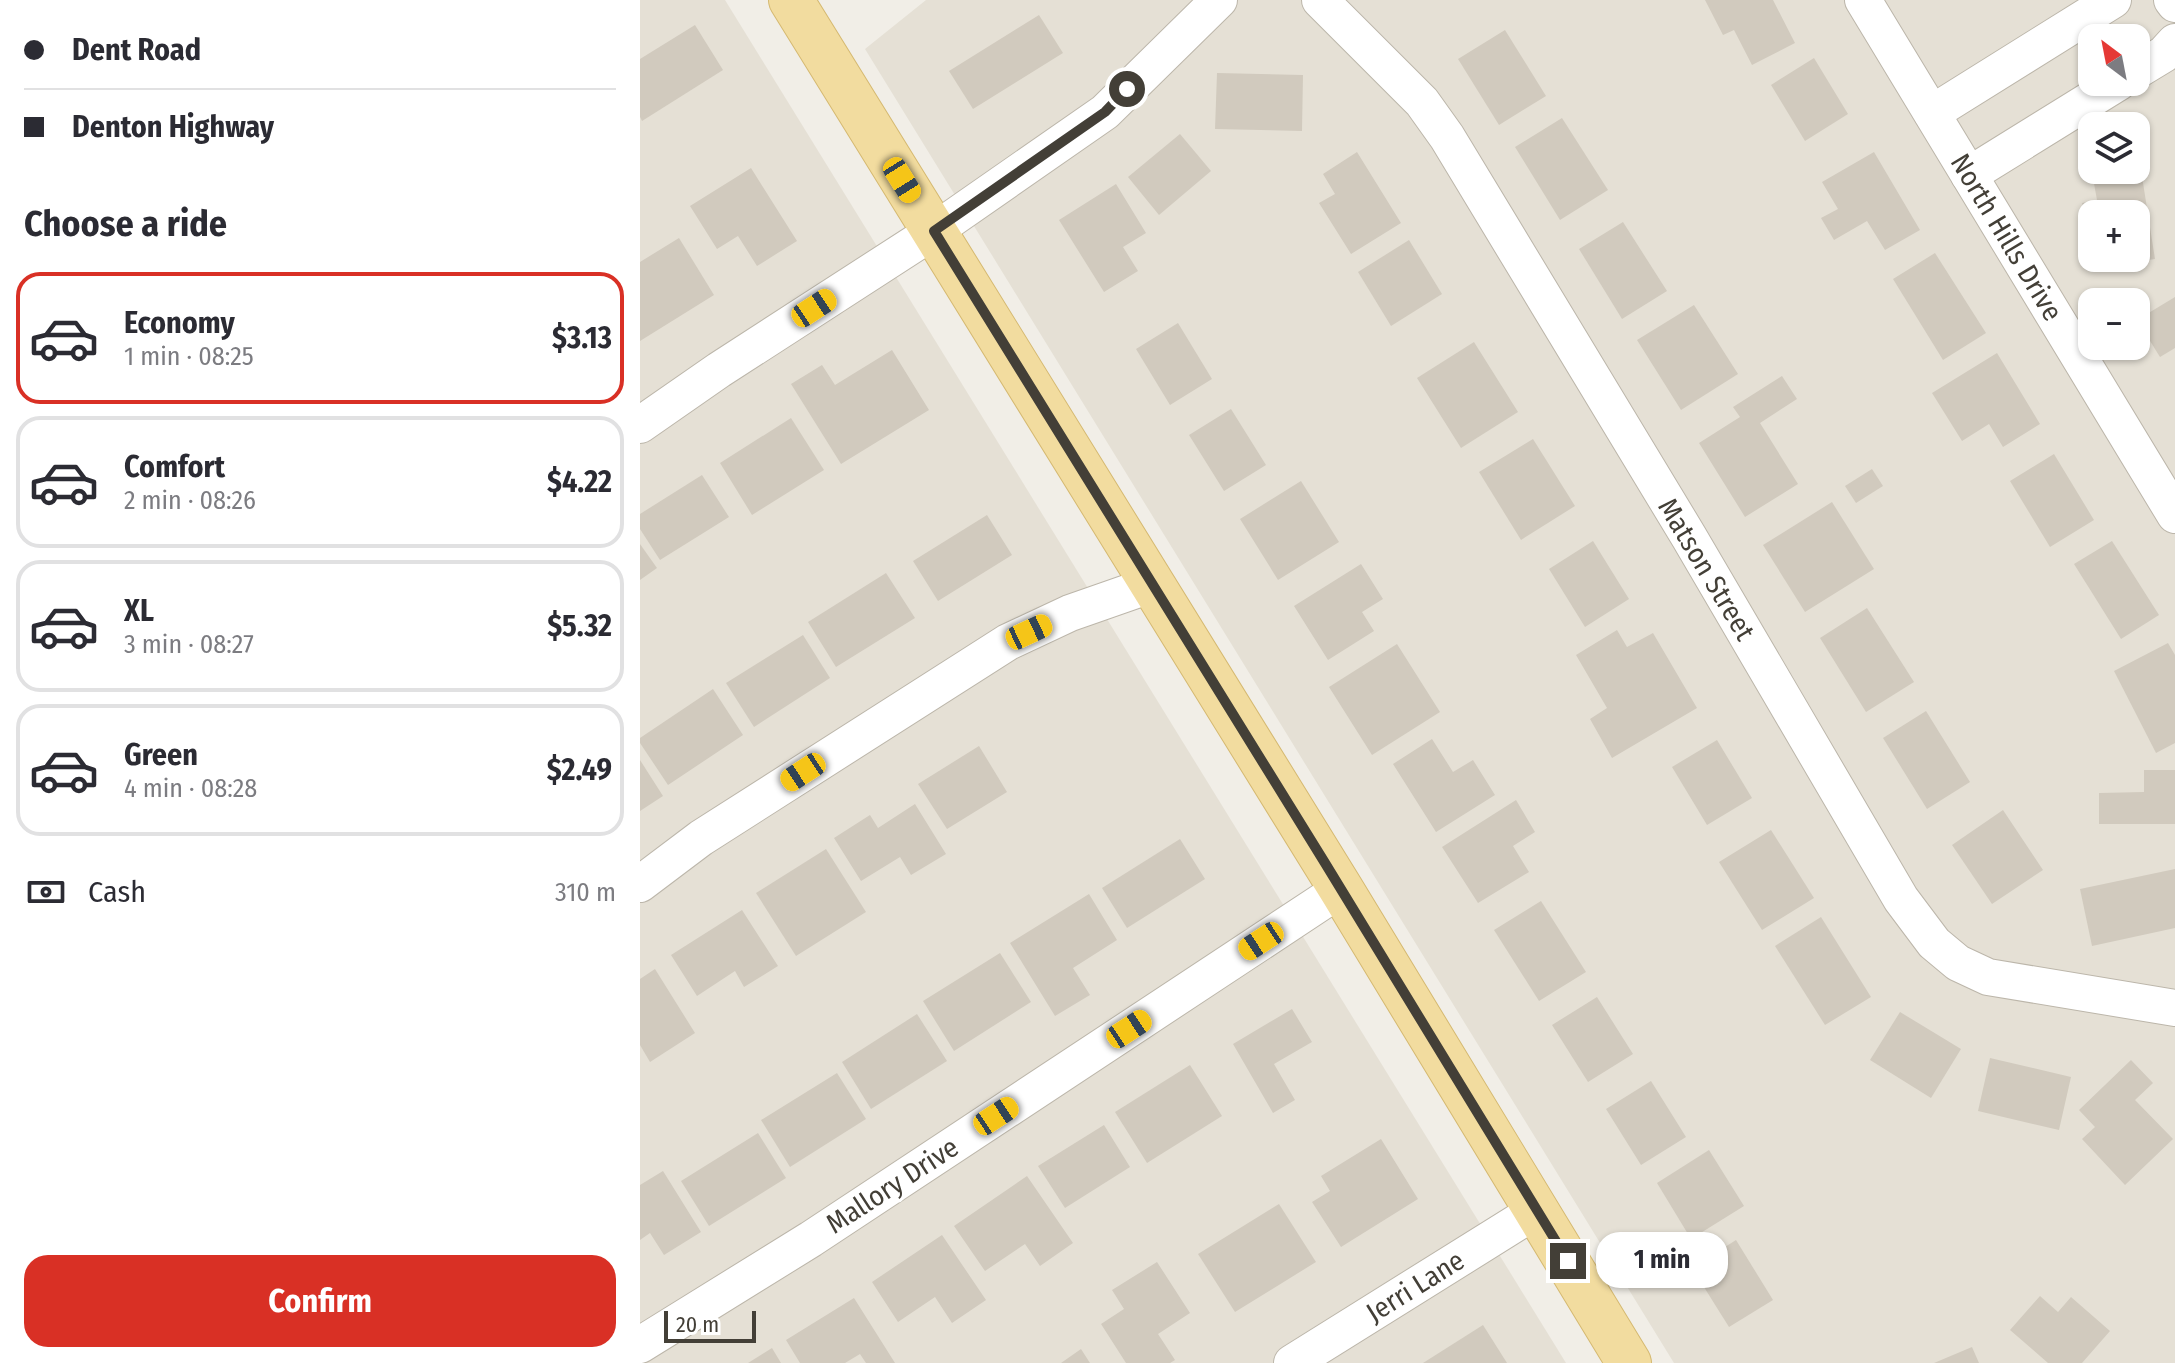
<!DOCTYPE html>
<html lang="en">
<head>
<meta charset="utf-8">
<style>
	:root { --surface:#fff; --page:#f2f2f3; --text:#2b2b33; --muted:#7c7c81; --line:#e1e1e2; --accent:#d93025 }
	body { margin:0; font-family:"Fira Sans Condensed",sans-serif; background:var(--page); color:var(--text); height:100vh; display:flex; flex-direction:column; font-size:30px; white-space:nowrap }
	* { box-sizing:border-box; margin:0 }
	p { font-size:26px; color:var(--muted) }
	.icon { flex:none; width:44px; height:44px; fill:none; stroke:currentColor; stroke-width:2; stroke-linecap:round; stroke-linejoin:round }
	.map { position:relative; flex:1; overflow:hidden }
	.drawer { display:flex; flex-direction:column; background:var(--surface); width:640px }
	.drawer>* { flex:none }
	.guide { display:grid; align-content:center; height:176px; padding:0 24px; background:var(--surface) }
	.needle { width:52px; rotate:328deg }
	.fabs { position:absolute; left:1438px; top:24px; display:grid; gap:16px }
	.fabs a { display:grid; place-items:center; width:72px; height:72px; border-radius:16px; background:var(--surface); box-shadow:0 2px 6px #0004; font-size:40px }
	.scale { position:absolute; left:24px; bottom:20px; width:92px; box-sizing:border-box; padding-left:8px; border:4px solid #433f37; border-top:0; font-size:22px; line-height:28px; white-space:nowrap; color:#433f37; -webkit-text-stroke:6px #fff; paint-order:stroke }
	.end { position:absolute; width:36px; height:36px; margin:-18px; border:10px solid #433f37; background:#fff; box-shadow:0 0 0 4px #fff }
	.from { border-radius:50% }
	.bubble { position:absolute; height:56px; border-radius:24px; background:var(--surface); box-shadow:0 2px 6px #0004; font-size:26px; font-weight:700; line-height:56px; text-align:center }
	.car { position:absolute; width:24px; height:48px; margin:-24px -12px; border-radius:10px; box-shadow:0 0 6px 2px #0007; background:linear-gradient(#f5c518 24%,#345 0 40%,#f5c518 0 76%,#345 0 86%,#f5c518 0) }
	.guide b { display:flex; align-items:center; gap:28px; height:76px; font-size:30px }
	.guide b+b { border-top:2px solid var(--line) }
	.guide i { width:20px; height:20px; background:var(--text) }
	ul { padding:0; list-style:none }
	li { display:flex; align-items:center; gap:24px; height:132px; margin:0 16px 12px; padding:0 8px; border:4px solid var(--line); border-radius:24px }
	li div { flex:1 }
	li b { display:block; font-size:30px }
	li em { font-style:normal; font-weight:700 }
	li.selected { border-color:var(--accent) }
	li>.icon { width:72px; height:72px; stroke-width:1.5 }
	h2 { padding:0 24px; font-size:36px; line-height:96px }
	.pay { display:flex; align-items:center; gap:20px; height:88px; padding:0 24px; font-size:30px }
	.pay p { margin-inline-start:auto }
	.button { display:flex; gap:16px; margin-top:auto; padding:16px 24px }
	.button a { flex:1; height:92px; border-radius:24px; background:var(--accent); color:#fff; font-size:32px; font-weight:700; line-height:92px; text-align:center }
	main { display:flex; flex:1; min-height:0 }
	.map>svg:first-child { display:block }
</style>
</head>
<body>
<main>
<section class="drawer">
<div class="guide">
<b><i class="from"></i>Dent Road</b>
<b><i></i>Denton Highway</b>
</div>
<h2>Choose a ride</h2>
<ul>
<li class="selected"><svg class="icon" aria-label="car" viewBox="0 0 24 24"><path d="M5 17H2v-5l4-1 3-4h7l3 4 3 1v5h-3M9 17h6M6 11h13"/><circle cx="7" cy="17" r="2"/><circle cx="17" cy="17" r="2"/></svg><div><b>Economy</b><p>1 min · 08:25</p></div><em>$3.13</em></li>
<li><svg class="icon" aria-label="car" viewBox="0 0 24 24"><path d="M5 17H2v-5l4-1 3-4h7l3 4 3 1v5h-3M9 17h6M6 11h13"/><circle cx="7" cy="17" r="2"/><circle cx="17" cy="17" r="2"/></svg><div><b>Comfort</b><p>2 min · 08:26</p></div><em>$4.22</em></li>
<li><svg class="icon" aria-label="car" viewBox="0 0 24 24"><path d="M5 17H2v-5l4-1 3-4h7l3 4 3 1v5h-3M9 17h6M6 11h13"/><circle cx="7" cy="17" r="2"/><circle cx="17" cy="17" r="2"/></svg><div><b>XL</b><p>3 min · 08:27</p></div><em>$5.32</em></li>
<li><svg class="icon" aria-label="car" viewBox="0 0 24 24"><path d="M5 17H2v-5l4-1 3-4h7l3 4 3 1v5h-3M9 17h6M6 11h13"/><circle cx="7" cy="17" r="2"/><circle cx="17" cy="17" r="2"/></svg><div><b>Green</b><p>4 min · 08:28</p></div><em>$2.49</em></li>
</ul>
<div class="pay"><svg class="icon" aria-label="cash" viewBox="0 0 24 24"><path d="M3 7h18v10H3z"/><circle cx="12" cy="12" r="2"/></svg>Cash<p>310 m</p></div>
<div class="button"><a>Confirm</a></div>
</section>
<div class="map">
<svg width="1535" height="1363" viewBox="0 0 1535 1363">
	<rect width="100%" height="100%" fill="#f1eee7"/>
	<!-- residential -->
	<g fill="#e5e0d5" fill-rule="evenodd">
		<path d="M 0,0 L 85,0 L 926,1363 L 0,1363 Z"/>
		<path d="M 286,0 L 1535,0 L 1535,1363 L 1034,1363 L 225,49 ZM 1452,38 L 1496,38 L 1496,82 L 1452,82 ZM 1452,126 L 1496,126 L 1496,170 L 1452,170 ZM 1452,214 L 1496,214 L 1496,258 L 1452,258 ZM 1452,302 L 1496,302 L 1496,346 L 1452,346 Z"/>
	</g>
	<!-- building -->
	<g fill="#d1cabe">
		<path d="M 1065,0 L 1133,0 L 1155,43 L 1112,65 L 1094,30 L 1083,35 Z"/>
		<path d="M 399,15 L 423,53 L 333,109 L 309,71 Z"/>
		<path d="M 55,25 L 83,70 L 2,121 L 0,117 L 0,59 Z"/>
		<path d="M 865,30 L 906,96 L 859,125 L 818,59 Z"/>
		<path d="M 1174,58 L 1208,114 L 1165,141 L 1131,85 Z"/>
		<path d="M 577,73 L 663,75 L 662,131 L 575,129 Z"/>
		<path d="M 922,118 L 968,190 L 920,220 L 875,147 Z"/>
		<path d="M 540,134 L 571,171 L 519,215 L 488,177 Z"/>
		<path d="M 717,152 L 761,223 L 711,254 L 679,203 L 695,194 L 683,174 Z"/>
		<path d="M 1234,152 L 1280,230 L 1245,250 L 1227,221 L 1194,240 L 1181,218 L 1198,209 L 1182,182 Z"/>
		<path d="M 111,168 L 157,241 L 117,266 L 98,236 L 77,249 L 50,206 Z"/>
		<path d="M 1501,170 L 1515,259 L 1453,269 L 1451,258 L 1496,258 L 1496,214 L 1452,214 L 1452,252 L 1450,252 L 1442,203 L 1457,200 L 1453,178 Z"/>
		<path d="M 476,184 L 506,233 L 483,247 L 498,271 L 464,292 L 419,220 Z"/>
		<path d="M 983,222 L 1027,291 L 982,319 L 939,249 Z"/>
		<path d="M 39,238 L 74,295 L 0,341 L 0,262 Z"/>
		<path d="M 769,240 L 802,294 L 751,326 L 718,272 Z"/>
		<path d="M 1295,253 L 1346,333 L 1303,360 L 1253,279 Z"/>
		<path d="M 1535,297 L 1535,348 L 1520,357 L 1497,320 Z"/>
		<path d="M 1054,305 L 1098,374 L 1041,410 L 997,340 Z"/>
		<path d="M 538,323 L 572,379 L 530,405 L 496,349 Z"/>
		<path d="M 834,342 L 878,412 L 821,448 L 777,378 Z"/>
		<path d="M 252,350 L 289,410 L 201,464 L 151,384 L 182,365 L 195,385 Z"/>
		<path d="M 1357,353 L 1400,424 L 1363,447 L 1349,424 L 1322,441 L 1292,393 Z"/>
		<path d="M 1142,376 L 1157,399 L 1120,423 L 1158,484 L 1105,517 L 1059,443 L 1100,417 L 1093,407 Z"/>
		<path d="M 591,409 L 626,465 L 584,491 L 549,435 Z"/>
		<path d="M 151,418 L 184,470 L 112,515 L 80,463 Z"/>
		<path d="M 893,439 L 935,506 L 881,540 L 839,472 Z"/>
		<path d="M 1414,454 L 1454,520 L 1410,547 L 1370,481 Z"/>
		<path d="M 1232,469 L 1243,486 L 1216,503 L 1205,486 Z"/>
		<path d="M 62,475 L 89,517 L 20,560 L 0,529 L 0,514 Z"/>
		<path d="M 661,481 L 699,542 L 638,580 L 600,519 Z"/>
		<path d="M 1192,502 L 1234,569 L 1165,612 L 1123,545 Z"/>
		<path d="M 347,515 L 372,555 L 298,601 L 273,561 Z"/>
		<path d="M 953,541 L 989,599 L 945,627 L 909,569 Z"/>
		<path d="M 1472,541 L 1519,615 L 1481,639 L 1434,564 Z"/>
		<path d="M 0,544 L 17,568 L 0,580 Z"/>
		<path d="M 721,564 L 743,599 L 722,612 L 734,631 L 688,660 L 654,606 Z"/>
		<path d="M 246,573 L 275,618 L 196,667 L 168,622 Z"/>
		<path d="M 1227,608 L 1274,682 L 1226,712 L 1180,638 Z"/>
		<path d="M 977,630 L 987,647 L 1013,633 L 1057,708 L 972,758 L 950,719 L 967,708 L 936,655 Z"/>
		<path d="M 163,635 L 190,678 L 114,727 L 86,683 Z"/>
		<path d="M 1528,643 L 1535,655 L 1535,743 L 1516,753 L 1474,671 Z"/>
		<path d="M 757,644 L 800,712 L 732,755 L 689,687 Z"/>
		<path d="M 73,689 L 103,735 L 28,785 L 0,743 L 0,738 Z"/>
		<path d="M 1286,711 L 1330,782 L 1287,809 L 1243,738 Z"/>
		<path d="M 792,739 L 813,772 L 833,760 L 855,795 L 796,832 L 753,764 Z"/>
		<path d="M 1077,740 L 1112,798 L 1067,825 L 1032,767 Z"/>
		<path d="M 339,746 L 367,792 L 307,829 L 278,784 Z"/>
		<path d="M 0,760 L 23,796 L 0,811 Z"/>
		<path d="M 1504,770 L 1535,770 L 1535,824 L 1459,824 L 1459,793 L 1504,792 Z"/>
		<path d="M 876,800 L 895,832 L 873,846 L 889,872 L 838,903 L 802,847 Z"/>
		<path d="M 275,804 L 306,854 L 271,875 L 260,857 L 221,881 L 194,838 L 230,815 L 238,828 Z"/>
		<path d="M 1363,810 L 1403,870 L 1352,904 L 1312,845 Z"/>
		<path d="M 1131,830 L 1174,898 L 1122,930 L 1079,862 Z"/>
		<path d="M 540,839 L 565,879 L 487,928 L 462,888 Z"/>
		<path d="M 186,849 L 226,912 L 156,956 L 116,893 Z"/>
		<path d="M 1535,869 L 1535,928 L 1452,946 L 1440,889 Z"/>
		<path d="M 449,894 L 477,940 L 433,968 L 450,995 L 415,1016 L 370,943 Z"/>
		<path d="M 901,901 L 946,972 L 899,1001 L 854,930 Z"/>
		<path d="M 102,910 L 138,966 L 104,987 L 95,971 L 57,996 L 31,955 Z"/>
		<path d="M 1181,917 L 1231,997 L 1185,1025 L 1135,946 Z"/>
		<path d="M 360,953 L 391,1002 L 314,1051 L 283,1001 Z"/>
		<path d="M 15,969 L 55,1033 L 10,1062 L 0,1045 L 0,979 Z"/>
		<path d="M 957,997 L 993,1054 L 948,1082 L 912,1025 Z"/>
		<path d="M 652,1009 L 672,1042 L 634,1064 L 655,1100 L 633,1113 L 593,1044 Z"/>
		<path d="M 1260,1012 L 1321,1049 L 1291,1098 L 1230,1060 Z"/>
		<path d="M 277,1014 L 307,1061 L 231,1109 L 202,1062 Z"/>
		<path d="M 1350,1058 L 1431,1077 L 1419,1130 L 1338,1111 Z"/>
		<path d="M 1491,1060 L 1513,1083 L 1495,1100 L 1533,1139 L 1485,1185 L 1442,1139 L 1455,1127 L 1439,1110 Z"/>
		<path d="M 550,1065 L 582,1116 L 507,1163 L 475,1112 Z"/>
		<path d="M 197,1073 L 226,1119 L 150,1167 L 121,1120 Z"/>
		<path d="M 1011,1081 L 1046,1137 L 1001,1165 L 966,1109 Z"/>
		<path d="M 464,1125 L 490,1167 L 425,1208 L 398,1166 Z"/>
		<path d="M 118,1133 L 146,1178 L 69,1226 L 41,1181 Z"/>
		<path d="M 741,1139 L 778,1199 L 701,1247 L 672,1202 L 690,1191 L 681,1176 Z"/>
		<path d="M 1069,1150 L 1104,1206 L 1051,1239 L 1017,1183 Z"/>
		<path d="M 23,1171 L 61,1232 L 24,1255 L 10,1233 L 0,1240 L 0,1185 Z"/>
		<path d="M 387,1176 L 433,1243 L 400,1266 L 385,1244 L 345,1271 L 314,1226 Z"/>
		<path d="M 639,1204 L 676,1262 L 595,1312 L 558,1254 Z"/>
		<path d="M 302,1235 L 346,1300 L 312,1323 L 295,1297 L 258,1322 L 232,1282 Z"/>
		<path d="M 1096,1240 L 1133,1300 L 1089,1327 L 1052,1268 Z"/>
		<path d="M 517,1262 L 550,1313 L 518,1334 L 535,1360 L 530,1363 L 486,1363 L 461,1324 L 484,1309 L 472,1290 Z"/>
		<path d="M 1400,1296 L 1418,1312 L 1431,1297 L 1470,1331 L 1442,1363 L 1408,1363 L 1370,1330 Z"/>
		<path d="M 214,1298 L 255,1363 L 226,1363 L 220,1354 L 205,1363 L 160,1363 L 146,1340 Z"/>
		<path d="M 843,1325 L 867,1363 L 783,1363 Z"/>
		<path d="M 1332,1347 L 1339,1363 L 1294,1363 Z"/>
		<path d="M 132,1348 L 141,1363 L 108,1363 Z"/>
		<path d="M 441,1349 L 450,1363 L 421,1363 Z"/>
	</g>
	<g fill="none" stroke-linecap="round" stroke-linejoin="round">
		<defs>
			<g id="minor">
				<path d="M 680,0 L 782,102 L 807,137 L 1049,537 L 1261,899 L 1294,943 L 1318,963 L 1348,977 L 1535,1008"/>
				<path d="M 1223,0 L 1535,515"/>
				<path d="M 1532,0 L 1535,4"/>
				<path d="M 1496,71 L 1524,54 L 1535,42"/>
				<path d="M 1292,113 L 1473,0"/>
				<path d="M 1329,175 L 1479,82"/>
				<path d="M 0,425 L 79,370 L 294,231 L 465,112 L 579,0"/>
				<path d="M 0,884 L 61,838 L 368,642 L 430,613 L 513,584"/>
				<path d="M 0,1345 L 171,1239 L 701,889"/>
				<path d="M 652,1363 L 897,1210"/>
			</g>
			<path id="major" d="M 151,0 L 701,889 L 989,1363"/>
		</defs>
		<!-- minor casing -->
		<use href="#minor" stroke="#bcb6aa" stroke-width="38"/>
		<!-- major casing -->
		<use href="#major" stroke="#d5b971" stroke-width="46"/>
		<!-- minor -->
		<use href="#minor" stroke="#fff" stroke-width="36"/>
		<!-- major -->
		<use href="#major" stroke="#f2dc9f" stroke-width="44"/>
	</g>
	<g fill="none" stroke-linecap="round" stroke-linejoin="round">
		<!-- route -->
		<path stroke="#433f37" stroke-width="10" d="M 487,89 L 465,112 L 294,231 L 685,863 L 928,1261"/>
	</g>
	<g text-anchor="middle" stroke-width="6" stroke-linejoin="round" paint-order="stroke">
		<!-- street labels -->
		<g font-size="28" fill="#433f37" stroke="#fff">
			<text transform="translate(1367 237) rotate(59)" y="10">North Hills Drive</text>
			<text transform="translate(1067 569) rotate(59)" y="10">Matson Street</text>
			<text transform="translate(252 1185) rotate(-33)" y="10">Mallory Drive</text>
			<text transform="translate(775 1286) rotate(-32)" y="10">Jerri Lane</text>
		</g>
	</g>
</svg>
<div class="fabs">
<a><svg class="needle" viewBox="-14 -14 28 28"><path d="M0-13l5 13h-10z" fill="#e53935"/><path d="M0 13l5-13h-10z" fill="#7c7c81"/></svg></a>
<a><svg class="icon" aria-label="layers" viewBox="0 0 24 24"><path d="M12 4l9 5-9 5-9-5zM3 14l9 5 9-5"/></svg></a>
<a>+</a>
<a>−</a>
</div>
<div class="scale">20 m</div>
<i class="end from" style="left:487px;top:89px"></i>
<i class="end" style="left:928px;top:1261px"></i>
<div class="bubble" style="left:956px;top:1232px;width:132px">1 min</div>
<i class="car" style="left:262px;top:180px;rotate:148deg"></i>
<i class="car" style="left:174px;top:308px;rotate:57deg"></i>
<i class="car" style="left:389px;top:632px;rotate:65deg"></i>
<i class="car" style="left:163px;top:772px;rotate:237deg"></i>
<i class="car" style="left:621px;top:941px;rotate:237deg"></i>
<i class="car" style="left:489px;top:1029px;rotate:57deg"></i>
<i class="car" style="left:356px;top:1116px;rotate:57deg"></i>
</div>
</main>
</body>
</html>
